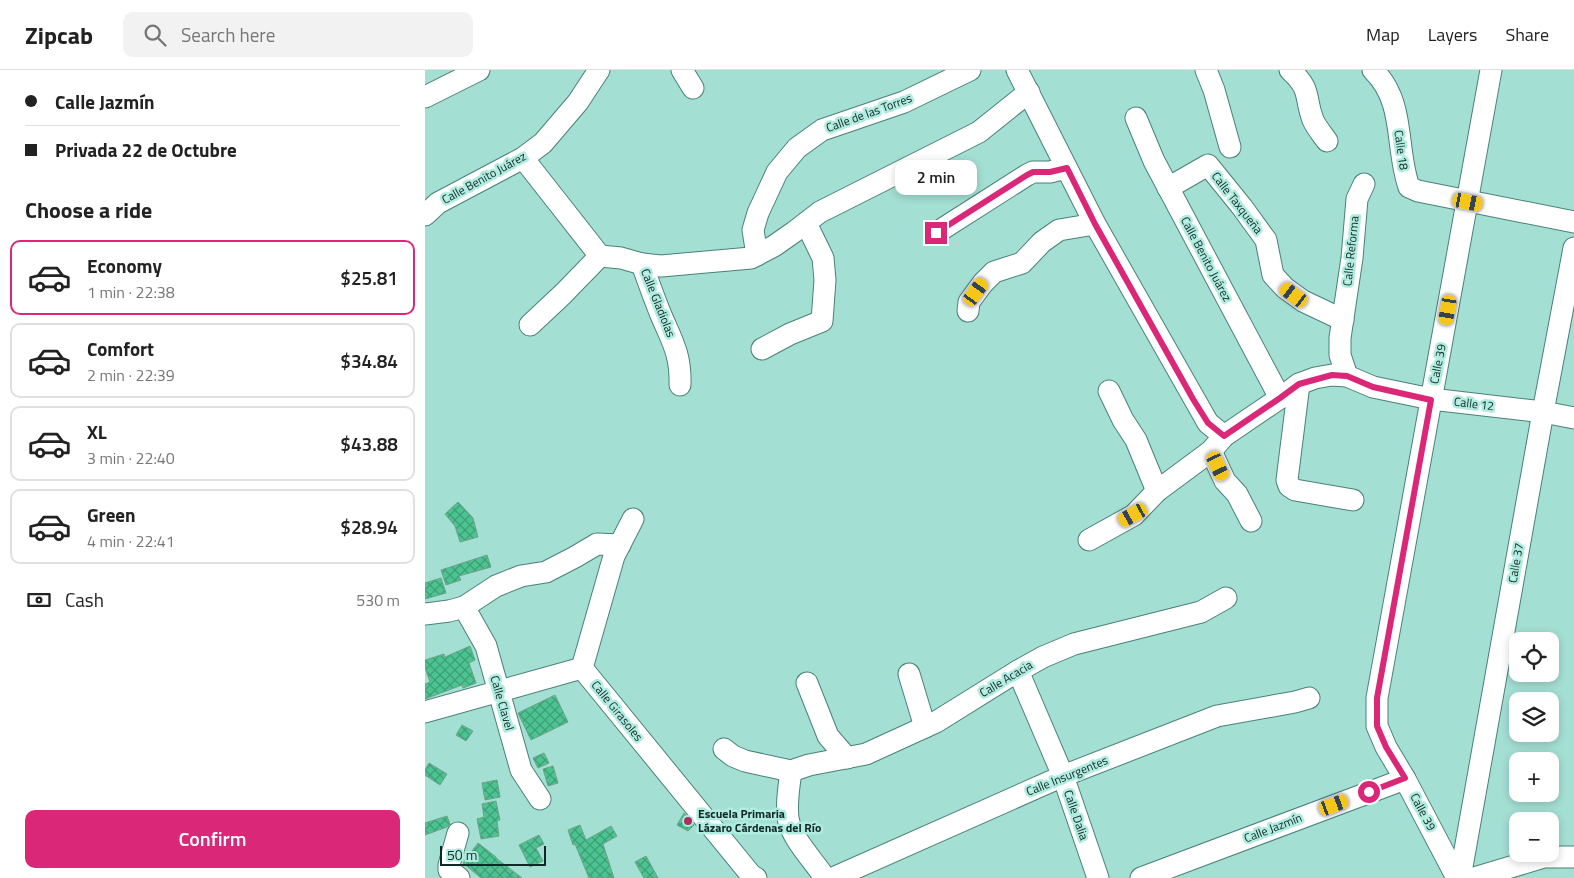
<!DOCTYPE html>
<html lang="en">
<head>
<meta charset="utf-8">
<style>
	:root { --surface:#fff; --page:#f2f2f2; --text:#222; --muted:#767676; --line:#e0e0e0; --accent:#db2777 }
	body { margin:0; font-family:"Titillium Web",sans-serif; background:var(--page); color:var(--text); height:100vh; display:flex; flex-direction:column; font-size:19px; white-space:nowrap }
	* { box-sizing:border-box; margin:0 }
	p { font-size:16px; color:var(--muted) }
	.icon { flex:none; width:28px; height:28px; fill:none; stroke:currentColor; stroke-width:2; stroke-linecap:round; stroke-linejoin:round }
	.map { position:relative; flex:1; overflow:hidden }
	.panel { display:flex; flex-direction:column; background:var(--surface); width:425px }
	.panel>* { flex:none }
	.top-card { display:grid; align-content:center; height:110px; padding:0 25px; background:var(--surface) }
	.tools { position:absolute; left:1084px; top:562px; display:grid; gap:10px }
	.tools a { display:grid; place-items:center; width:50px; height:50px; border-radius:10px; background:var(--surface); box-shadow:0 2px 8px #0003; font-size:25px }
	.scale { position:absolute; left:15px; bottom:12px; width:106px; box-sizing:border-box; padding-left:5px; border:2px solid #112925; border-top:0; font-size:14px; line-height:18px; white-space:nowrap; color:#112925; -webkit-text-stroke:4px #b1ece1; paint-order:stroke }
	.end { position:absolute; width:22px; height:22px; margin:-11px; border:6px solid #db2777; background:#fff; box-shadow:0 0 0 2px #fff }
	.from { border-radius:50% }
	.bubble { position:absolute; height:35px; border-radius:10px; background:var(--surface); box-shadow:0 2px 8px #0003; font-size:16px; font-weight:600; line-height:35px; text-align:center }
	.car { position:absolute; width:15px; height:30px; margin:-15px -8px; border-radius:6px; box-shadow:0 0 4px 1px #0007; background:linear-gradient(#f5c518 24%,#345 0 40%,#f5c518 0 76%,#345 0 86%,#f5c518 0) }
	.top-card b { display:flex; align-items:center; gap:18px; height:48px; font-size:19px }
	.top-card b+b { border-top:1px solid var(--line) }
	.top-card i { width:12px; height:12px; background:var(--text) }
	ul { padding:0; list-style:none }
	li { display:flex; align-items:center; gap:15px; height:75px; margin:0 10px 8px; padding:0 15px; border:2px solid var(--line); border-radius:10px }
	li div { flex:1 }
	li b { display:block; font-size:19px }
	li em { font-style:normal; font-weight:600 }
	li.current { border-color:var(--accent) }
	li>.icon { width:45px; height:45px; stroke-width:1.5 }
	h2 { padding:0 25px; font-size:22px; line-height:60px }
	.pay { display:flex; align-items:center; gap:12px; height:55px; padding:0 25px; font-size:19px }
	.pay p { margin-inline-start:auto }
	.button { display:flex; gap:10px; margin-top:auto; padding:10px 25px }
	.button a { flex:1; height:58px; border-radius:10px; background:var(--accent); color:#fff; font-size:20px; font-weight:600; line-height:58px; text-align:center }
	header { display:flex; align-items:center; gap:30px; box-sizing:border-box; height:70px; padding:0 25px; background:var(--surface); border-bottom:1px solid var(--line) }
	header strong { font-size:24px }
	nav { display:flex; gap:28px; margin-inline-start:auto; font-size:18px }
	.search { width:350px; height:45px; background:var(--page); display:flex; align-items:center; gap:12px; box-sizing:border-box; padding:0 18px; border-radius:10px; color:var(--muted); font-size:19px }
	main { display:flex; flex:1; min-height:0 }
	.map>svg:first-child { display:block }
</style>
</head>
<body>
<header>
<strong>Zipcab</strong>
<div class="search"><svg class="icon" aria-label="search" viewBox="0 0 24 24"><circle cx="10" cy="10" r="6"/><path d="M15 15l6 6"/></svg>Search here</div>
<nav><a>Map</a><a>Layers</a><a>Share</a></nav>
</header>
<main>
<section class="panel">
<div class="top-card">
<b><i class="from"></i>Calle Jazmín</b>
<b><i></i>Privada 22 de Octubre</b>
</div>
<h2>Choose a ride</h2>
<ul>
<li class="current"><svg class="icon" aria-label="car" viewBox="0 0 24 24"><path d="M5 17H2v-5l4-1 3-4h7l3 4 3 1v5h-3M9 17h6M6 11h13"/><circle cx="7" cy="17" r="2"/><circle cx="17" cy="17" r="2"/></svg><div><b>Economy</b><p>1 min · 22:38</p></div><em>$25.81</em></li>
<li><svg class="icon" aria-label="car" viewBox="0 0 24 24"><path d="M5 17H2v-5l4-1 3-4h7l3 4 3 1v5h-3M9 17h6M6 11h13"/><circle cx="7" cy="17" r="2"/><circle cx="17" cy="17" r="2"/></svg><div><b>Comfort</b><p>2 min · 22:39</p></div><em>$34.84</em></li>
<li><svg class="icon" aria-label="car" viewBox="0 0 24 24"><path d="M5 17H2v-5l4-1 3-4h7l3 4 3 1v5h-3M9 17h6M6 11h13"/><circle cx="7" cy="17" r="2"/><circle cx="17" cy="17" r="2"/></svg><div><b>XL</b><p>3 min · 22:40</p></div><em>$43.88</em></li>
<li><svg class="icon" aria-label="car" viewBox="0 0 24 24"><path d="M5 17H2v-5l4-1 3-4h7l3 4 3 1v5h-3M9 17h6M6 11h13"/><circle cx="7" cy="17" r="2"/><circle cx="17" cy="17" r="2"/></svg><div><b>Green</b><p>4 min · 22:41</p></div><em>$28.94</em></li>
</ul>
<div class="pay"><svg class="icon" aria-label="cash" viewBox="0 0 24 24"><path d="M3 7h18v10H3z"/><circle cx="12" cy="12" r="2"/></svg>Cash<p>530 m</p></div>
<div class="button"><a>Confirm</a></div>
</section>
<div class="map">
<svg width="1149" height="808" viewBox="0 0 1149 808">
	<defs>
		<pattern id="building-cross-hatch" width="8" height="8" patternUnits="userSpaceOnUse" patternTransform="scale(1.25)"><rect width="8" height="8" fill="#4cc491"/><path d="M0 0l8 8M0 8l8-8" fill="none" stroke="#3e9f76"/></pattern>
	</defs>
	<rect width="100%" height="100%" fill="#a4dfd4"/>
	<!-- building -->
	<g fill="url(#building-cross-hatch)" stroke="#72a189">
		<path d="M 33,432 L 48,448 L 53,467 L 35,472 L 30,456 L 20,444 Z"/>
		<path d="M 62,485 L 66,497 L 34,506 L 36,510 L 21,515 L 16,500 Z"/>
		<path d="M 16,508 L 21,523 L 0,529 L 0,513 Z"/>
		<path d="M 45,576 L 50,590 L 44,593 L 51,613 L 38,618 L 37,615 L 0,629 L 0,614 L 5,612 L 0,598 L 0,590 L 19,584 L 20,587 Z"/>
		<path d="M 130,625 L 143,652 L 106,670 L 93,643 Z"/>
		<path d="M 37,655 L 48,661 L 41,671 L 31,665 Z"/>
		<path d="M 119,683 L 124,693 L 113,698 L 108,688 Z"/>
		<path d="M 4,693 L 22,704 L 15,715 L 0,705 L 0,700 Z"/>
		<path d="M 128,696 L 133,713 L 123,716 L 118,699 Z"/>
		<path d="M 72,710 L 75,727 L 60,730 L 57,713 Z"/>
		<path d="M 71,731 L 75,750 L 72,751 L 74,766 L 56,769 L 52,749 L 59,747 L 57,734 Z"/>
		<path d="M 259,743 L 269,755 L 263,761 L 252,755 Z"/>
		<path d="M 22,746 L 25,754 L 22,757 L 0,765 L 0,753 Z"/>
		<path d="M 155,755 L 161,770 L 186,756 L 192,766 L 178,774 L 189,808 L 164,808 L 150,774 L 148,775 L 143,760 Z"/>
		<path d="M 114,765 L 119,774 L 111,778 L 118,791 L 105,797 L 94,775 Z"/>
		<path d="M 53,773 L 71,787 L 71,788 L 97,808 L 56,808 L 38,793 Z"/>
		<path d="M 221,786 L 233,808 L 219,808 L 210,792 Z"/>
	</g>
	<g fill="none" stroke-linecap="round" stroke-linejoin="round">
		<defs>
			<g id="minor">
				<path d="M 257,0 L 268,18"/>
				<path d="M 592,0 L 670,154 L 783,353 L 799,366"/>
				<path d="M 781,0 L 789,20 L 805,77"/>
				<path d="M 865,0 C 887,20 879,26 888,50 C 891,57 897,64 902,71"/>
				<path d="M 948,0 C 981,32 970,78 984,117 L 993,121 L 1149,152"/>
				<path d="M 0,27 L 54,0"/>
				<path d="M 711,48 L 729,91 L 855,328"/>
				<path d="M 98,88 L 175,186"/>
				<path d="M 743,118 L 783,95 L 817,137 L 841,170 L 848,205 L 860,218 L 878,231 L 918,250"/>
				<path d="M 0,145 L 13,133 L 98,88 L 118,73 L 153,32 L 174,0"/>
				<path d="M 511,163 L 602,105 L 608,102 L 625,102 L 641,98"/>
				<path d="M 332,185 L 328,160 L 333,143 L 352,102 L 372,78 L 397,60 L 479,32 L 545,0"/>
				<path d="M 175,186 L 196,188 L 217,194 C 223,211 229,228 236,245 C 247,271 256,284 255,315"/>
				<path d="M 217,194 L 236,196 L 326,188 L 349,176 L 369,162 L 395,142 L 554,62 L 604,22"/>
				<path d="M 543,241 L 544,232 L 558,213 L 569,202 L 597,193 L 617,172 L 634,160 L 670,154"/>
				<path d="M 105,255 L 138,224 L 175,186"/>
				<path d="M 337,279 L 365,264 L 397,251 L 400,210 L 398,188 L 381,153"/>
				<path d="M 922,306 L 915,285 L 915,268 L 927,188 L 932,129 L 939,114"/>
				<path d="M 874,314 L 862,410 L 864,416 L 870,420 L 928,430"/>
				<path d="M 684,321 L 698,350 L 711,370 L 732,421"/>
				<path d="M 786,381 L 800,411 L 812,424 L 826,451"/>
				<path d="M 664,470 L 709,445 L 732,421 L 786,381 L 799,366 L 855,328 L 874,314 L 890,308 L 907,305 L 922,306 L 948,317 L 1006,329 L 1118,342 L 1149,348"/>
				<path d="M 39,537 L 61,576 L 96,700 L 115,729"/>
				<path d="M 0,544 L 24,541 L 39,537 L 71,516 L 96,506 L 121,502 L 150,487 L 172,474 L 195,475"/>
				<path d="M 157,598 L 326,805 L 331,808"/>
				<path d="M 157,598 L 189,486 L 208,449"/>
				<path d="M 593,601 L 638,706 L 673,808"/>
				<path d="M 484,604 L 500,657"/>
				<path d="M 382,613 L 403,666 L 422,688"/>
				<path d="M 0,642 L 157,598"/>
				<path d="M 299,679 L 308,686 L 320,691 L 366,701"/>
				<path d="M 366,701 L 384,695 L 441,684 L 511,652 L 593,601 L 618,587 L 649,574 L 776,542 L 801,528"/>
				<path d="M 366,701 C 364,717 361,732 363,748 C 366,768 389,791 400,808"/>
				<path d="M 33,763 L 24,795 L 24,800 L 34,808"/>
				<path d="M 408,808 L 638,706 L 792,646 L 870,632 L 884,628"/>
				<path d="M 716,808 L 980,709"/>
				<path d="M 1032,808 L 980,709 L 961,677 L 952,656 L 952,628 L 1066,0"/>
				<path d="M 1035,808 L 1118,342 L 1149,178"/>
				<path d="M 1049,808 L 1119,787 L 1149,787"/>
			</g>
		</defs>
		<!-- minor casing -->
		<use href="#minor" stroke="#498178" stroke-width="23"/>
		<!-- minor -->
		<use href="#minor" stroke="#fff" stroke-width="21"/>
	</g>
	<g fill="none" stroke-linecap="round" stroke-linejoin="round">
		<!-- route -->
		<path stroke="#db2777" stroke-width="6" d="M 511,163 L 602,105 L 608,102 L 625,102 L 642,98 L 670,154 L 768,329 L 783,353 L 799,366 L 855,328 L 874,314 L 907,305 L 922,306 L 948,317 L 1006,330 L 952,628 L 952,656 L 961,677 L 980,708 L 944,722"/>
	</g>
	<!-- markers -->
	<circle fill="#b52961" stroke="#b1ece1" stroke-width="2" cx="263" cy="751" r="5"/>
	<g text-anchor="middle" stroke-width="5" stroke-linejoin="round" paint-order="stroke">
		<!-- street labels -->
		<g font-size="12" fill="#112925" stroke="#b1ece1">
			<text transform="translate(444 43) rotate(-20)" y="4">Calle de las Torres</text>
			<text transform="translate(976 80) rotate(82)" y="4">Calle 18</text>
			<text transform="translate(59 108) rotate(-29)" y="4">Calle Benito Juárez</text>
			<text transform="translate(812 133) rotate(52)" y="4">Calle Taxqueña</text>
			<text transform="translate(926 181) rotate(-84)" y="4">Calle Reforma</text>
			<text transform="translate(781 189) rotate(62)" y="4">Calle Benito Juárez</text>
			<text transform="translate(233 233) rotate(68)" y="4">Calle Gladiolas</text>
			<text transform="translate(1013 294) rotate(-79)" y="4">Calle 39</text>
			<text transform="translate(1049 334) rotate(7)" y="4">Calle 12</text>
			<text transform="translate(1091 493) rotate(-80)" y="4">Calle 37</text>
			<text transform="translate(581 609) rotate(-31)" y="4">Calle Acacia</text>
			<text transform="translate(77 633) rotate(74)" y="4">Calle Clavel</text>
			<text transform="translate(192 641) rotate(51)" y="4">Calle Girasoles</text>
			<text transform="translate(642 706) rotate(-22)" y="4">Calle Insurgentes</text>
			<text transform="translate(998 742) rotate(62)" y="4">Calle 39</text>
			<text transform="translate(651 745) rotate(71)" y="4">Calle Dalia</text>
			<text transform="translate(848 758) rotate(-21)" y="4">Calle Jazmín</text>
		</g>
		<!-- poi labels -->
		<g font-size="12" font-weight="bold" fill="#112925" stroke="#b1ece1" text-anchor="start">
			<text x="273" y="748">Escuela Primaria<tspan x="273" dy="14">Lázaro Cárdenas del Río</tspan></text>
		</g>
	</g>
</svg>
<div class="tools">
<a><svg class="icon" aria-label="locate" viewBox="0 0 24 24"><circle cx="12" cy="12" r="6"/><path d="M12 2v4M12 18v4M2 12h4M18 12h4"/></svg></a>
<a><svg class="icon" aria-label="layers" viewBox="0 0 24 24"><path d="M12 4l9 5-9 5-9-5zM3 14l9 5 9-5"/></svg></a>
<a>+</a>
<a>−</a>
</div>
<div class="scale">50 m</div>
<i class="end from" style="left:944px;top:722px"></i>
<i class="end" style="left:511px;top:163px"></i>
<div class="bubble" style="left:470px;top:90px;width:82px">2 min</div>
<i class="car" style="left:1043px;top:132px;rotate:101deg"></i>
<i class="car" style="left:551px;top:222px;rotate:36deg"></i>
<i class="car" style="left:869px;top:225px;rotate:307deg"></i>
<i class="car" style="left:1023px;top:240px;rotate:190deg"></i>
<i class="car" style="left:793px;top:396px;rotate:155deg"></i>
<i class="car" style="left:708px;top:445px;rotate:241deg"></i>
<i class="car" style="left:909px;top:735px;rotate:69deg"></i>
</div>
</main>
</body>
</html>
